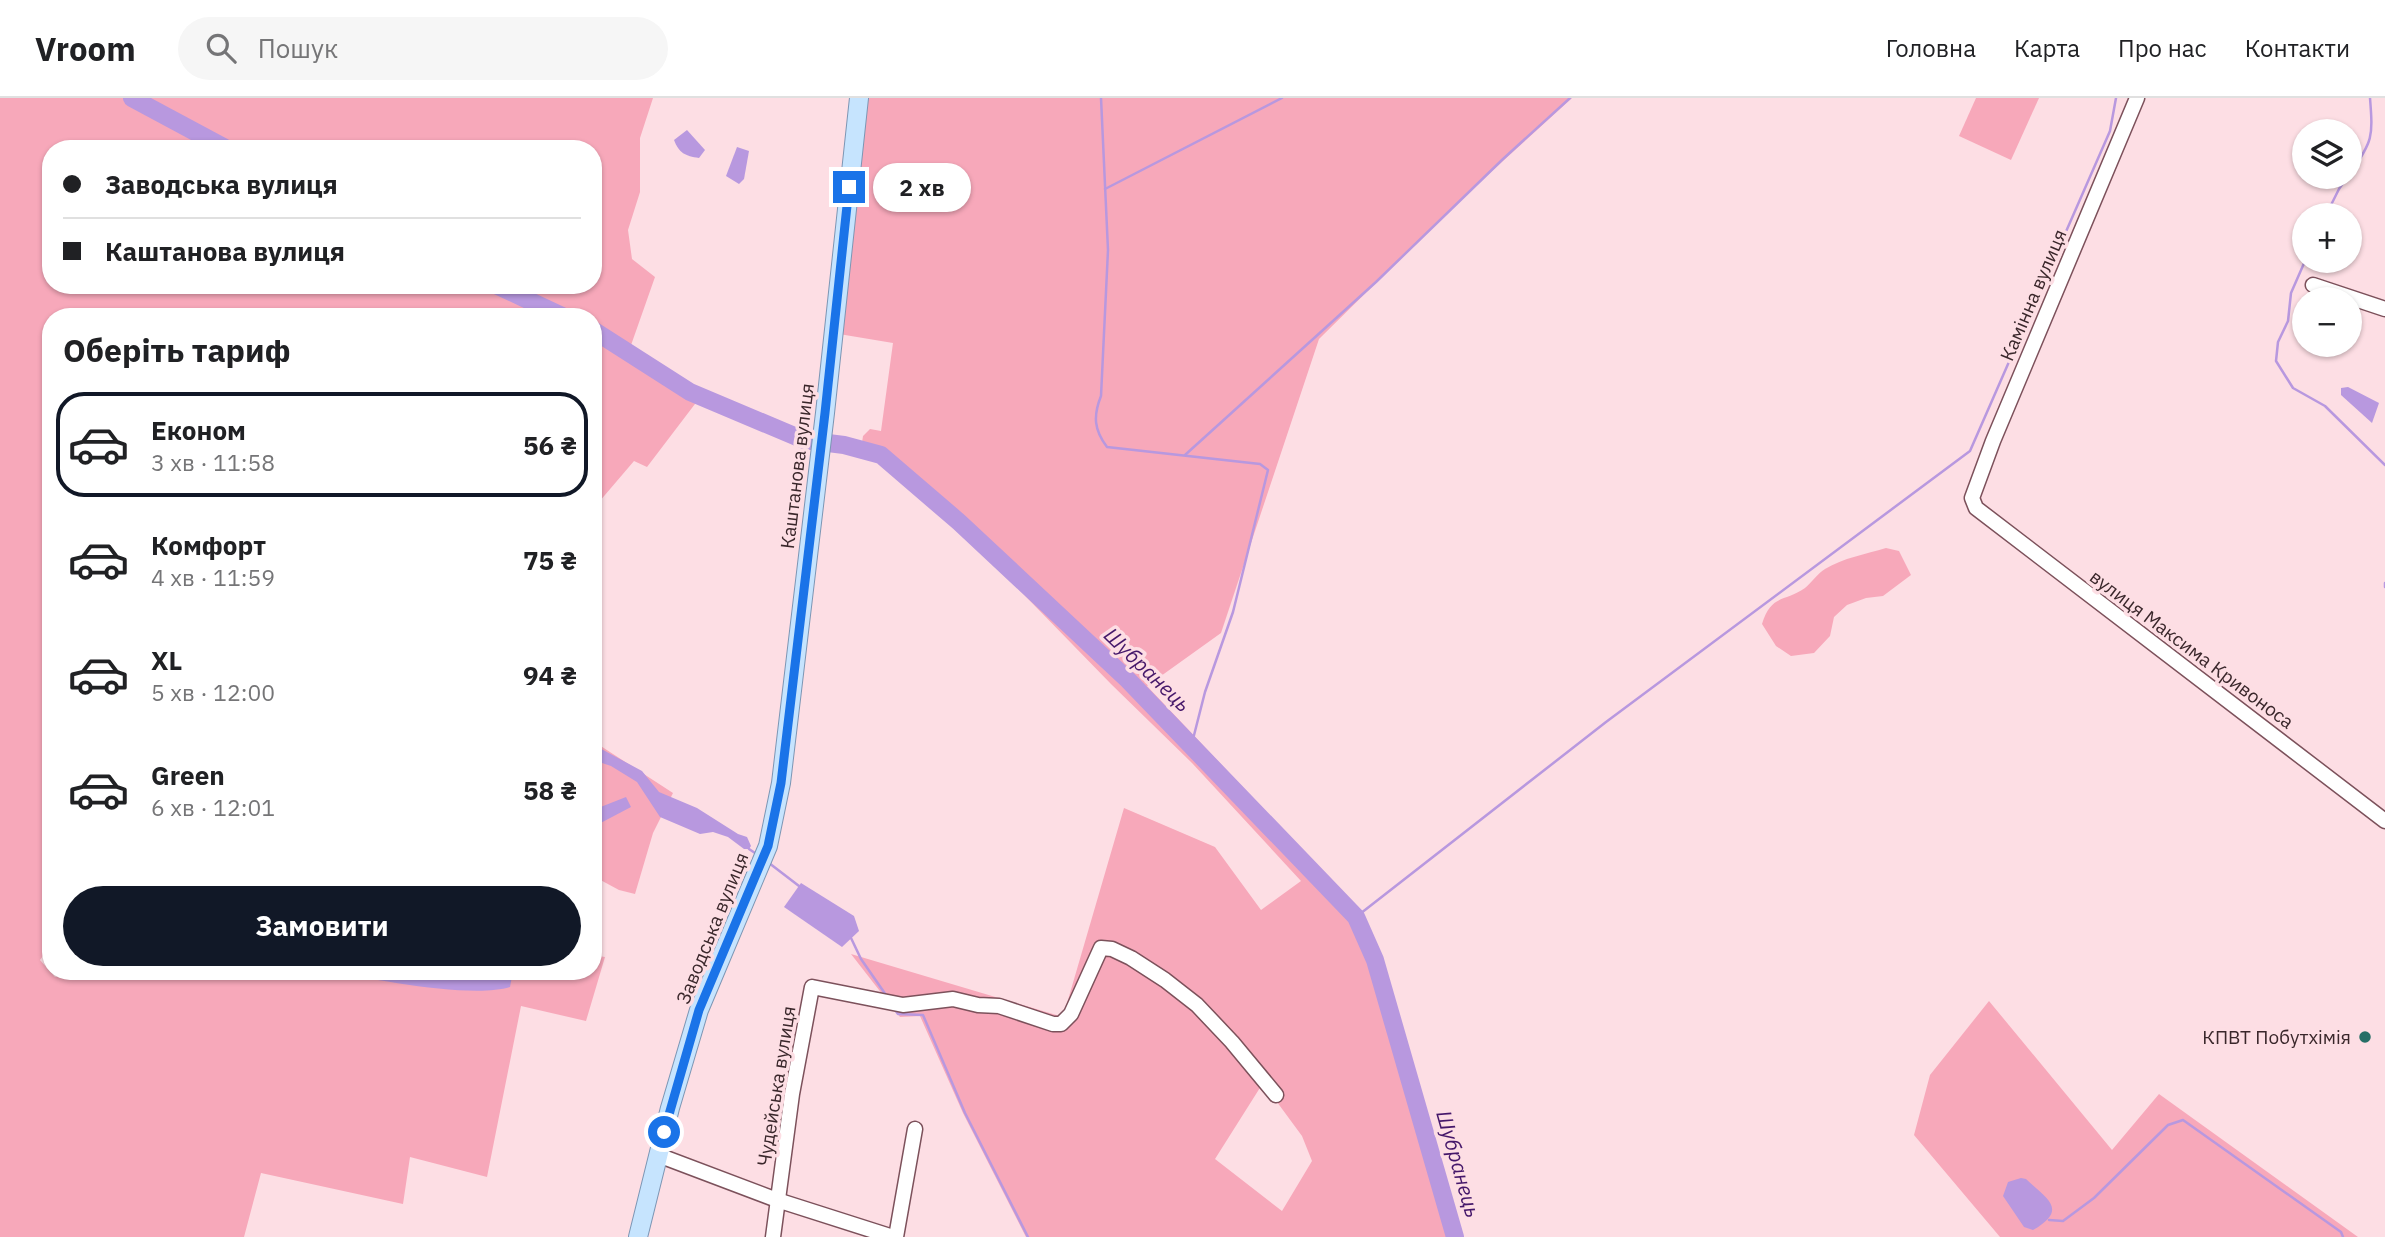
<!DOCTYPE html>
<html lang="uk">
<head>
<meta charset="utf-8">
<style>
	:root { --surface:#fff; --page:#f6f6f6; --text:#202124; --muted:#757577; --line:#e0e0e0; --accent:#111827 }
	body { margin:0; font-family:"IBM Plex Sans",sans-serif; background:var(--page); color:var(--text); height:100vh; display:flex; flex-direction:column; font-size:26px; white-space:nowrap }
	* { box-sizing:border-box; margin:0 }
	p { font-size:23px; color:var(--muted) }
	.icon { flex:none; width:38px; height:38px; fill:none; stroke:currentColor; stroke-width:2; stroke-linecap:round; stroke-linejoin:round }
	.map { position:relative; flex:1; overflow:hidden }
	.panel { position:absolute; left:42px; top:210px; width:560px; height:672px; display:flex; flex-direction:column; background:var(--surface); border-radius:28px; box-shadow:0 2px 5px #0004 }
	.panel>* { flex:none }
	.guide { position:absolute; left:42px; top:42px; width:560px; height:154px; border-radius:28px; box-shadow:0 2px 5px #0004; display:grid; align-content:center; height:154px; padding:0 21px; background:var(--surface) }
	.fabs { position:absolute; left:2292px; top:21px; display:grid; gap:14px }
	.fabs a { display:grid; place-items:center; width:70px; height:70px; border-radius:50%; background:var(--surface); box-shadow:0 2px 5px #0004; font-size:35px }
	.end { position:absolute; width:32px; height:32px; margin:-16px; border:9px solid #1a73e8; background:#fff; box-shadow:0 0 0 4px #fff }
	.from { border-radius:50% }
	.bubble { position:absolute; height:49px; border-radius:24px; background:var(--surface); box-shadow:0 2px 5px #0004; font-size:23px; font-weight:700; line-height:49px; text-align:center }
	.guide b { display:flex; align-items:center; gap:24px; height:66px; font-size:26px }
	.guide b+b { border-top:2px solid var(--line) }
	.guide i { width:18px; height:18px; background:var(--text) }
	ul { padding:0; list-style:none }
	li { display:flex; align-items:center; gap:21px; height:105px; margin:0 14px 10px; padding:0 7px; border:4px solid transparent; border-radius:28px }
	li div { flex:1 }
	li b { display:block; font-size:26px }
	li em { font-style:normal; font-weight:700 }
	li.selected { border-color:var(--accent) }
	li>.icon { width:63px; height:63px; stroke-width:1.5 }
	h2 { padding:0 21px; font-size:32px; line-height:84px }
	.cta { display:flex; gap:14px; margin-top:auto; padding:14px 21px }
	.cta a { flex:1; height:80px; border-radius:42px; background:var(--accent); color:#fff; font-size:28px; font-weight:700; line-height:80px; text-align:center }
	header { display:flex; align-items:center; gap:42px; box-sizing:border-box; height:98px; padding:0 35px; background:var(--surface); border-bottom:2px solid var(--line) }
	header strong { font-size:33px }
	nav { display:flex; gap:38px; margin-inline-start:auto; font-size:24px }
	.search { width:490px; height:63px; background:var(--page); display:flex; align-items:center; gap:18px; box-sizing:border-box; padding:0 24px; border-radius:38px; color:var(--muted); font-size:26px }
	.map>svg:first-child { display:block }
</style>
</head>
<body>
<header>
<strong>Vroom</strong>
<div class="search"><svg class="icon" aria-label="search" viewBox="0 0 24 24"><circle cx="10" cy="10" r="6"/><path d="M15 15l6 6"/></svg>Пошук</div>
<nav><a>Головна</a><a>Карта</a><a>Про нас</a><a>Контакти</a></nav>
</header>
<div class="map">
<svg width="2385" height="1139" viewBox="0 0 2385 1139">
	<rect width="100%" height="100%" fill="#fddee4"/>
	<!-- green -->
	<g fill="#f7a8ba" fill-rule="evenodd">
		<path d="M 0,0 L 653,0 L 640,40 L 640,94 L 628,132 L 632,161 L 655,179 L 630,250 L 679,278 L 698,302 L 647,369 L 634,363 L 593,411 L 593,219 L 51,219 L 51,853 L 46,854 L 40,862 L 55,879 L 82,873 L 329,873 L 356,878 L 514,878 L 513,873 L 593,873 L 593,857 L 605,859 L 586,923 L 521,908 L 487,1079 L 410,1059 L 403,1106 L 261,1075 L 244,1139 L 0,1139 ZM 51,51 L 593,51 L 593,187 L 51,187 Z"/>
		<path d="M 852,0 L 1572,0 L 1459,103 L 1319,241 L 1221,535 L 1147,588 L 1358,811 L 1380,864 L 1455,1139 L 1026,1139 L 963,1015 L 920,918 L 900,919 L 851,856 L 1063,919 L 1124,710 L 1215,749 L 1261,812 L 1301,783 L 1192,665 L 1111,586 L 1002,474 L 942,418 L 877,364 L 860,358 L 863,338 L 870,331 L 881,333 L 893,245 L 827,234 ZM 1263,985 L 1302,1038 L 1312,1063 L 1282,1113 L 1215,1061 Z"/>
		<path d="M 1976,0 L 2039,0 L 2011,62 L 1959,38 Z"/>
		<path d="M 1886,450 L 1899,453 L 1911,477 L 1883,498 L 1866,500 L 1847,507 L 1834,519 L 1830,538 L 1814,555 L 1791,558 L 1776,548 L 1762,526 C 1771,496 1785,504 1805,490 C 1812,484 1817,476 1825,471 C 1843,460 1866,456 1886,450 Z"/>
		<path d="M 593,643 L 673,695 L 653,735 L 635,796 L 619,792 L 593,778 Z"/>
		<path d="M 1989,903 L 2112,1052 L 2159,996 L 2358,1139 L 2000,1139 L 1914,1037 L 1930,977 Z"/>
	</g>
	<!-- water -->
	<g fill="#b898df">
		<path d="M 687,32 L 705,52 L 699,60 C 685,58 679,55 674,42 Z"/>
		<path d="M 737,49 L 749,53 L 744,81 L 739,86 L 726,78 Z"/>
		<path d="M 2348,289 L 2379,305 L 2372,325 L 2341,297 L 2341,290 Z"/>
		<path d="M 594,647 L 642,673 L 659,694 L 697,710 L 738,736 L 747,739 L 751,748 L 749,751 L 744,751 L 728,739 L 713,734 L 700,736 L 660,719 L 637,684 L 611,668 L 593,662 Z"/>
		<path d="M 626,699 L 631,709 L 593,729 L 593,712 Z"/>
		<path d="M 801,785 L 854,818 L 859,833 L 842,849 L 784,809 Z"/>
		<path d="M 329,873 L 513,873 L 510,889 C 472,901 371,881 329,873 Z"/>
		<path d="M 2021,1080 L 2026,1081 C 2047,1101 2069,1111 2033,1132 L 2024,1129 L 2003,1098 L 2008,1084 Z"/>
	</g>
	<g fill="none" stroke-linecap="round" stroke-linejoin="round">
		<!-- stream -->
		<g stroke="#b898df" stroke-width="2.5">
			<path d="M 1101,0 L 1108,152 L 1101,298 C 1093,318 1094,332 1107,349 L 1260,366 L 1268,372 L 1233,514 L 1205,594 L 1191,649"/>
			<path d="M 2350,75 C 2373,44 2373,38 2370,0"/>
			<path d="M 1105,91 L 1282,0"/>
			<path d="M 2326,117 L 2339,91 L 2347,79"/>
			<path d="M 2305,163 L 2291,195 L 2288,223 L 2278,244 L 2276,263 L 2293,290 L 2325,308 L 2385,367"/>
			<path d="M 1185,357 L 1376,184 L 1503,61 L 1570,0"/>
			<path d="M 2385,485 L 2385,489"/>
			<path d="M 749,751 L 758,757"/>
			<path d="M 769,765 L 799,788"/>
			<path d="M 1356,819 L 1606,624 L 1970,353 L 2110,33 L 2116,0"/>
			<path d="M 851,840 L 861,861 L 886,897"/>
			<path d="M 895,912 L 898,916 L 923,917 L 965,1015 L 1028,1139"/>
			<path d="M 2049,1122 L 2063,1123 L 2094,1100 L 2168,1027 L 2183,1022 L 2341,1134 L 2343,1139"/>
		</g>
		<!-- river -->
		<g stroke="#b898df" stroke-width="18">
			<path d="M 132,0 L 227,51"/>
			<path d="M 496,187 L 564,219"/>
			<path d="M 593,232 L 690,294 L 804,342 L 844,347 L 881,357 L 959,424 L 1128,582 L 1356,819 L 1375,862 L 1455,1139"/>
		</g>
		<defs>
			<g id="minor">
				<path d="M 2137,0 L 1993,343 L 1972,400 L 1976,410 L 2385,723"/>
				<path d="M 2313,187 L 2385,211"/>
				<path d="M 658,1057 L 777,1102 L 893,1139"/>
				<path d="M 773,1139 L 792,996 L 812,889 L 903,907 L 953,901 L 978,907 L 999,908 L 1053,926 L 1061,926 L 1071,916 L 1101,850 L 1112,851 L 1131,860 L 1165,882 L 1197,907 L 1232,944 L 1276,997"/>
				<path d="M 896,1139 L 915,1031"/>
			</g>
			<path id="major" d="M 638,1139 L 670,1010 L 699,912 L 768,748 L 781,685 L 825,315 L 859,0"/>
		</defs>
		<!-- minor casing -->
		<use href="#minor" stroke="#7c515b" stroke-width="17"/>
		<!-- major casing -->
		<use href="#major" stroke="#7c96b4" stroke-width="20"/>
		<!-- minor -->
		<use href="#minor" stroke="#fff" stroke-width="14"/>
		<!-- major -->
		<use href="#major" stroke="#c6e4fe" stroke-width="18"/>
	</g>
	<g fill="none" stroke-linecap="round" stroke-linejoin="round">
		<!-- route -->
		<path stroke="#1a73e8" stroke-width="9" d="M 664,1034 L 699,912 L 768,748 L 781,685 L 825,315 L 849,89"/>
	</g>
	<!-- markers -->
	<circle fill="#266e66" stroke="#fddee4" stroke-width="2.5" cx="2365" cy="939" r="7"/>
	<g text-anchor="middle" stroke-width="7" stroke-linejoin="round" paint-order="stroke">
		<!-- street labels -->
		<g font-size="19" fill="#3a272b" stroke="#fddee4">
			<text transform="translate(2033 197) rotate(-67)" y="7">Камінна вулиця</text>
			<text transform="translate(797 368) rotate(-83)" y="7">Каштанова вулиця</text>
			<text transform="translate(2192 551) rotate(37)" y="7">вулиця Максима Кривоноса</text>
			<text transform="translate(712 830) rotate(-68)" y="7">Заводська вулиця</text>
			<text transform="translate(776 988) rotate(-81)" y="7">Чудейська вулиця</text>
		</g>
		<!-- poi labels -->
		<g font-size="19" fill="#3a272b" stroke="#fddee4" text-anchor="end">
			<text x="2351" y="946">КПВТ Побутхімія</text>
		</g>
		<!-- water labels -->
		<g font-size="21" font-style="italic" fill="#45176a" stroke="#fddee4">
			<text transform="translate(1147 572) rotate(44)" y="7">Шубранець</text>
			<text transform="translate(1458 1066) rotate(74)" y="7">Шубранець</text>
		</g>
	</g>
</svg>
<div class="fabs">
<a><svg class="icon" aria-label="layers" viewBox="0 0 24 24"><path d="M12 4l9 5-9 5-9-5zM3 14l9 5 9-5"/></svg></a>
<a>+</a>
<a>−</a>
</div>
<i class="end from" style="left:664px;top:1034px"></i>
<i class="end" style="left:849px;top:89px"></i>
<div class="bubble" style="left:873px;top:65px;width:98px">2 хв</div>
<div class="guide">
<b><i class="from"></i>Заводська вулиця</b>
<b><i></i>Каштанова вулиця</b>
</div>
<section class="panel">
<h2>Оберіть тариф</h2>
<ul>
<li class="selected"><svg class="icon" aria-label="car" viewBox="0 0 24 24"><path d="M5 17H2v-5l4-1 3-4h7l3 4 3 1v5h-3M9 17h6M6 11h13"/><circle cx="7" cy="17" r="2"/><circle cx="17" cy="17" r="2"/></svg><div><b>Економ</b><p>3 хв · 11:58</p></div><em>56 ₴</em></li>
<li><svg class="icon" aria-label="car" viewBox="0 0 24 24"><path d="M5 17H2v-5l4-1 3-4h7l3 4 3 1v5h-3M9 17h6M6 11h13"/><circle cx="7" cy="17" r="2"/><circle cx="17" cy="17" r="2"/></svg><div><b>Комфорт</b><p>4 хв · 11:59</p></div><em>75 ₴</em></li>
<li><svg class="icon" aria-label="car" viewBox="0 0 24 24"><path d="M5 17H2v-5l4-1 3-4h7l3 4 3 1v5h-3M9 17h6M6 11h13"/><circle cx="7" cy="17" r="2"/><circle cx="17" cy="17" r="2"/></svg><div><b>XL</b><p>5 хв · 12:00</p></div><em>94 ₴</em></li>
<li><svg class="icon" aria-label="car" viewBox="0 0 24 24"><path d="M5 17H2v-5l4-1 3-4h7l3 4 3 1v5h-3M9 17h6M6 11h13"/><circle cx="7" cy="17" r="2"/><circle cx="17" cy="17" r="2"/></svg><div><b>Green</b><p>6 хв · 12:01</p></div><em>58 ₴</em></li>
</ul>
<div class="cta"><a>Замовити</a></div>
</section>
</div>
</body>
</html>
